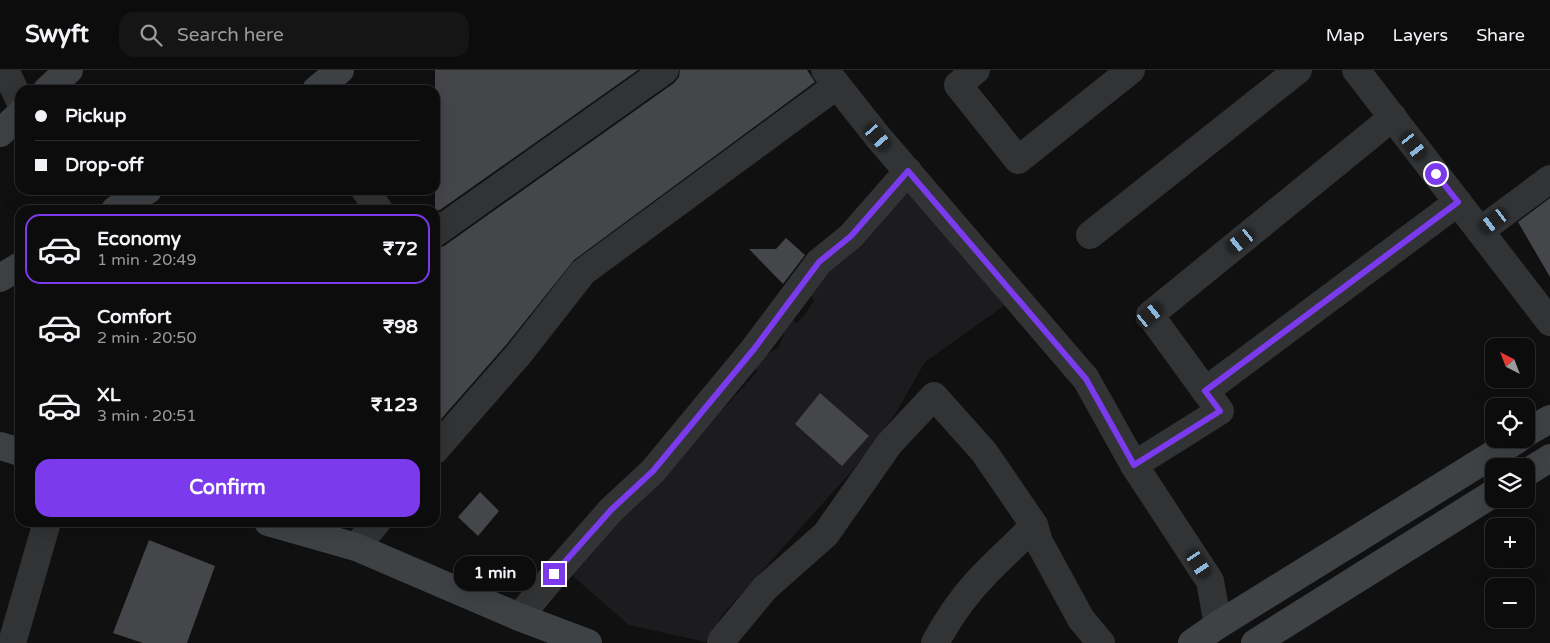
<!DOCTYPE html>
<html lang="en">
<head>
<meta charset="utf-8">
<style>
	:root { --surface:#0c0c0d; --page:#151516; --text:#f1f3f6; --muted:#9a9b9d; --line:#2c2c2e; --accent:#7c3aed }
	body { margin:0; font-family:"Varela Round",sans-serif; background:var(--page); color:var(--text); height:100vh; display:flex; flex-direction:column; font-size:19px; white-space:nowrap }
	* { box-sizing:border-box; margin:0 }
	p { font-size:16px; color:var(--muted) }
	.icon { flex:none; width:28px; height:28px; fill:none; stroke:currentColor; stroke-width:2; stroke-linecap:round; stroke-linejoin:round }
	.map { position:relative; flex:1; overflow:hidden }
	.drawer { position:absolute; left:15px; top:135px; width:425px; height:322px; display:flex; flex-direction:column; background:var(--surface); border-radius:15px; box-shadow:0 5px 20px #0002,0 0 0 1px var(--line) }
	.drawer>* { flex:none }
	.top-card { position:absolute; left:15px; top:15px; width:425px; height:110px; border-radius:15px; box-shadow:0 5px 20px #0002,0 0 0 1px var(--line); display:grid; align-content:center; height:110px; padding:0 20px; background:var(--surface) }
	.needle { width:32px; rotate:318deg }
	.controls { position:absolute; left:1485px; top:268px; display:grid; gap:10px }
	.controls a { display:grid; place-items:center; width:50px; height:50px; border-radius:10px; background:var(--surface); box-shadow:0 5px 20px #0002,0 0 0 1px var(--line); font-size:25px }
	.end { position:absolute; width:22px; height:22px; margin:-11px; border:6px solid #7c3aed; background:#fff; box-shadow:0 0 0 2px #fff }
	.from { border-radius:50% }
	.bubble { position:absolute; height:35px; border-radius:15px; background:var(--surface); box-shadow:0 5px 20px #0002,0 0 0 1px var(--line); font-size:16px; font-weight:700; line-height:35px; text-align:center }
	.car { position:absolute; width:15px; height:30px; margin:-15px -8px; border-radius:6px; box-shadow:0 0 4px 1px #0007; background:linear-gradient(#222 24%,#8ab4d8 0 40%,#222 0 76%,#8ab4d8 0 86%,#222 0) }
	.top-card b { display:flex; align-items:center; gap:18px; height:48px; font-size:19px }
	.top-card b+b { border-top:1px solid var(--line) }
	.top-card i { width:12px; height:12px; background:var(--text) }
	ul { padding:9px 0 0; list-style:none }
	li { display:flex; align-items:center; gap:15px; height:70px; margin:0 10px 8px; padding:0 10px; border:2px solid transparent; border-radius:15px }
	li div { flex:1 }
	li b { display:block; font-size:19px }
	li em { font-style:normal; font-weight:700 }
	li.active { border-color:var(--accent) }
	li>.icon { width:45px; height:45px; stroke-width:1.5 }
	.action { display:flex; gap:10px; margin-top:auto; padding:10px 20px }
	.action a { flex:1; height:58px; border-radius:15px; background:var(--accent); color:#fff; font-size:20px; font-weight:700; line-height:58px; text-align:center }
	header { display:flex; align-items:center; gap:30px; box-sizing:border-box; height:70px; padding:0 25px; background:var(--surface); border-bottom:1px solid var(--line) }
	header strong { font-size:24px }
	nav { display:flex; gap:28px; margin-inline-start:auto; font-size:18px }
	.search { width:350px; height:45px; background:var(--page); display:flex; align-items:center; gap:12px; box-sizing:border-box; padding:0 18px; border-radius:15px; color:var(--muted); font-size:19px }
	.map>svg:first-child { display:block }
</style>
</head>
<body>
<header>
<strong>Swyft</strong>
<div class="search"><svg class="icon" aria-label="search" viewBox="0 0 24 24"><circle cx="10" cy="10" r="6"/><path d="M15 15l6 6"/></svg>Search here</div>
<nav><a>Map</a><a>Layers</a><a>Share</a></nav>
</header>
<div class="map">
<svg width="1550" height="573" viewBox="0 0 1550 573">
	<rect width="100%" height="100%" fill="#101011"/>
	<!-- built -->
	<path fill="#1c1c1e" d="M 907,113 L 1005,235 L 925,292 L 895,344 L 851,402 L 723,544 L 706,572 L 629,555 L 568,502 L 691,368 L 724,338 L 757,302 L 754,294 L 763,282 L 768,284 L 779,277 L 789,249 L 797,253 L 806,243 L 814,230 L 809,224 Z"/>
	<!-- building -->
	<g fill="#444649">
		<path d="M 435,0 L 638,0 L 440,140 L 435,140 Z"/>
		<path d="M 680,0 L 807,0 L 815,12 L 574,190 L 506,275 L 435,356 L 435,178 L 444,176 L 674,13 L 679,7 Z"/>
		<path d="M 1550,128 L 1550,207 L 1518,152 Z"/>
		<path d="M 786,168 L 805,185 L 783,214 L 749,179 L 776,179 Z"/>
		<path d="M 820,323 L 869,366 L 842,396 L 795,354 Z"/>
		<path d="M 480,422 L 499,441 L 478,466 L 458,447 Z"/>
		<path d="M 149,470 L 215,496 L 187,573 L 143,573 L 113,563 Z"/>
	</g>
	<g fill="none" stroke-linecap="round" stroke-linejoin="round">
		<!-- street -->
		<g stroke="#313335" stroke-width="28">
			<path d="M 5,0 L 20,31"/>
			<path d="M 825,0 L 878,67 L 1086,309 L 1134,395 L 1210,511 L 1218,555"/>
			<path d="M 976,0 L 958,15 L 1018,90 L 1131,0"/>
			<path d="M 1356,0 L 1550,252"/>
			<path d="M 365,120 L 379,140"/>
			<path d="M 1480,161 L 1550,109"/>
			<path d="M 435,163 L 665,0"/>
			<path d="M 1090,165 L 1298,0"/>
			<path d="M 1205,321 L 1458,132"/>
			<path d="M 435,380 L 518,285 L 583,202 L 836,16"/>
			<path d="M 1134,395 L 1220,341 L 1150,245 L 1393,47"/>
			<path d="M 356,477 L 377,452"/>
			<path d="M 519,547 L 554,505 L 611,440 L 653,401 L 754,279 L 819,192 L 851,166 L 908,101"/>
			<path d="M 12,573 L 47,452"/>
			<path d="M 721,573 L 722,570 L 765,518 L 826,464 L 889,374 L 934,326 L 984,382 L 1034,455 L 1039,472 L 1081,549 L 1101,573"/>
			<path d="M 935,573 C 948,549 965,524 985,504 C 1001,487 1019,472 1034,455"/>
		</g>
		<!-- secondary -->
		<g stroke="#3f4245" stroke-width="28">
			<path d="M 47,20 L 69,0"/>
			<path d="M 316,20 L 340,0"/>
			<path d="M 0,63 L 20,44"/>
			<path d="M 115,140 L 148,120"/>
			<path d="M 0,208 L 20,196"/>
			<path d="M 1526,363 L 1550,349"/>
			<path d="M 0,376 L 20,382"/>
			<path d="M 1526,403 L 1550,388"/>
			<path d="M 268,452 L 356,477 L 519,547 L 588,573"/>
			<path d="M 1192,573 L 1218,555 L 1518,369"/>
			<path d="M 1255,573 L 1494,423"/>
		</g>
	</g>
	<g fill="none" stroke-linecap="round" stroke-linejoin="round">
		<!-- route -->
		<path stroke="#7c3aed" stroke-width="6" d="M 554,504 L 611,440 L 653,401 L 754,279 L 819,192 L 851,166 L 908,101 L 1086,309 L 1134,395 L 1220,341 L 1205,321 L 1458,132 L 1436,104"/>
	</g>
</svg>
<div class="controls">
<a><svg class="needle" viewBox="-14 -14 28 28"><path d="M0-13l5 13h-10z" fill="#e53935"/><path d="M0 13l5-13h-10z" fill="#9a9b9d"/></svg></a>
<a><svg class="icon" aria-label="locate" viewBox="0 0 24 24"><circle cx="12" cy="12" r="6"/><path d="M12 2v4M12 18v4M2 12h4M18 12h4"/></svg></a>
<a><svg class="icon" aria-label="layers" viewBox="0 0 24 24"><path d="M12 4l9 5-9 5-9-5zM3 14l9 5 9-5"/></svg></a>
<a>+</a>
<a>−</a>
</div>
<i class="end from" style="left:1436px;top:104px"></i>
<i class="end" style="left:554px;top:504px"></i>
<div class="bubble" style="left:454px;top:486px;width:82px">1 min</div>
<i class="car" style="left:878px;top:67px;rotate:139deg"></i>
<i class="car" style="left:1414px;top:76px;rotate:142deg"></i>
<i class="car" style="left:1494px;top:151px;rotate:233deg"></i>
<i class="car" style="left:1241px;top:171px;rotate:231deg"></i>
<i class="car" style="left:1150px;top:245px;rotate:51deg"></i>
<i class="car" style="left:1199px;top:494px;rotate:147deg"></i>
<div class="top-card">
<b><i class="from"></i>Pickup</b>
<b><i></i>Drop-off</b>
</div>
<section class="drawer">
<ul>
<li class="active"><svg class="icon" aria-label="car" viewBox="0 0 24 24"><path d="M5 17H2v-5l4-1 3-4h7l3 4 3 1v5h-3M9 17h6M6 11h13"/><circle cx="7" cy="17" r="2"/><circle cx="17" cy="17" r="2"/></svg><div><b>Economy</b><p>1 min · 20:49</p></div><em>₹72</em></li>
<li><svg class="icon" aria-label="car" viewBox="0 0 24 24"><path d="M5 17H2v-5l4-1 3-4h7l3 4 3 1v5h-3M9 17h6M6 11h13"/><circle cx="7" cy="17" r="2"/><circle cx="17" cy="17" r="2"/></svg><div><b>Comfort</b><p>2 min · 20:50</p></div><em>₹98</em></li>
<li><svg class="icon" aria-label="car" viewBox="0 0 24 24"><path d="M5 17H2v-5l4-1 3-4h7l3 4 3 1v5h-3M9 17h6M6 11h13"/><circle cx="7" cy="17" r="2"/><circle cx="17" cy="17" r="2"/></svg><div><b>XL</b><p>3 min · 20:51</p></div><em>₹123</em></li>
</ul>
<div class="action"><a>Confirm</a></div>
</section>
</div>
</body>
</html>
